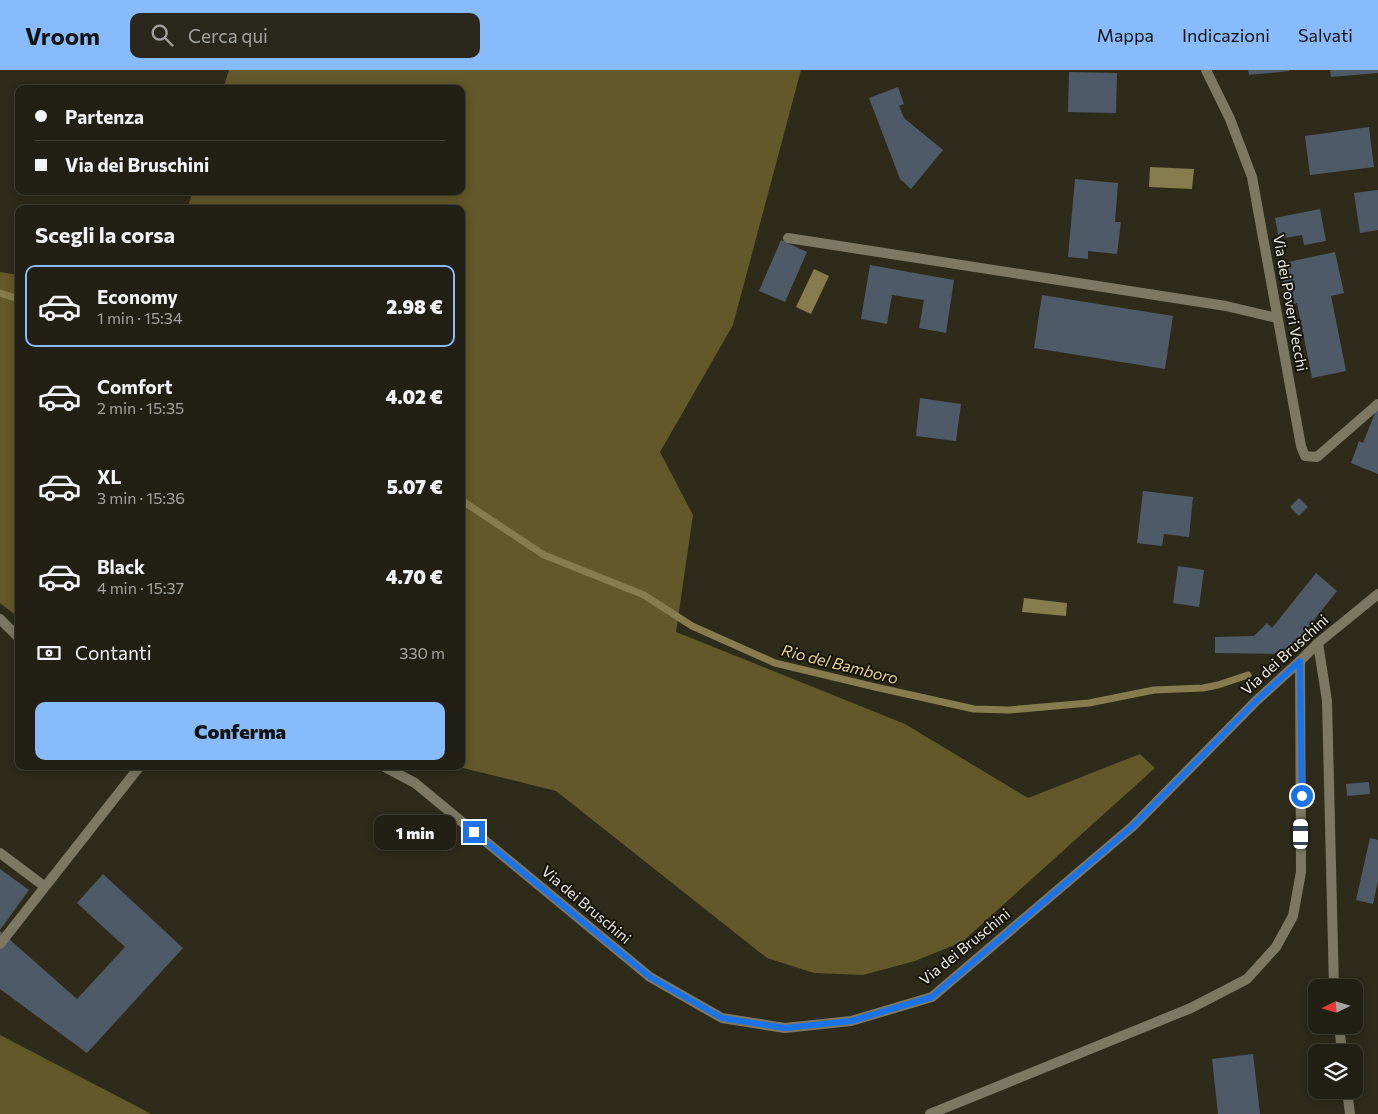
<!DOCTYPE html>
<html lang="it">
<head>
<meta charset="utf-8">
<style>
	:root { --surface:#222014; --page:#2a281d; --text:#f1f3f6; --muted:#a2a3a0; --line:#3f3e34; --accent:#87bbfb }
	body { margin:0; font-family:Commissioner,sans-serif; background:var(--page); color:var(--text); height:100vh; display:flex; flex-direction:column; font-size:19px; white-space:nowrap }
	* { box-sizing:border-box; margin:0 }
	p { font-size:16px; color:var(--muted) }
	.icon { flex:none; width:28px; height:28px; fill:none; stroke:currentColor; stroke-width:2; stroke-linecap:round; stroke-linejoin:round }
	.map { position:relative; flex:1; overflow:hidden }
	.panel { position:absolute; left:15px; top:135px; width:450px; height:565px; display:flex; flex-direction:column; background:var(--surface); border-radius:10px; box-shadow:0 2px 12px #0003,0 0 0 1px var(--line) }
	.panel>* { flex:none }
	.top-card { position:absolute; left:15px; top:15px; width:450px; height:110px; border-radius:10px; box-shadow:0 2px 12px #0003,0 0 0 1px var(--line); display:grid; align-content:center; height:110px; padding:0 20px; background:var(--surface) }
	.needle { width:32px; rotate:265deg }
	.tools { position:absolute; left:1308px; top:909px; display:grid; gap:10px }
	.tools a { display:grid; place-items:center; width:55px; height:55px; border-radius:10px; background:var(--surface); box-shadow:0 2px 12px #0003,0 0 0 1px var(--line); font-size:25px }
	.end { position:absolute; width:22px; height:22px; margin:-11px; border:6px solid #1a73e8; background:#fff; box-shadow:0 0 0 2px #fff }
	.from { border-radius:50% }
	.bubble { position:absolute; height:35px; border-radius:10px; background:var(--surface); box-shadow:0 2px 12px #0003,0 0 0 1px var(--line); font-size:16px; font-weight:800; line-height:35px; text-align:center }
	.car { position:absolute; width:15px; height:30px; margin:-15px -8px; border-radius:6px; box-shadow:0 0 4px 1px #0007; background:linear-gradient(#fff 24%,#345 0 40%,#fff 0 76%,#345 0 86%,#fff 0) }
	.top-card b { display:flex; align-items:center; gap:18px; height:48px; font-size:19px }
	.top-card b+b { border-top:1px solid var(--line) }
	.top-card i { width:12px; height:12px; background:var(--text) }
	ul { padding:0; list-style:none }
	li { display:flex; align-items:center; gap:15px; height:82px; margin:0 10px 8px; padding:0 10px; border:2px solid transparent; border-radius:10px }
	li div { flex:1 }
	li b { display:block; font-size:19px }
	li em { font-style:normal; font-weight:800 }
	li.current { border-color:var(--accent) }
	li>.icon { width:45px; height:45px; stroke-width:1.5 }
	h2 { padding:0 20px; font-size:22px; line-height:60px }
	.pay { display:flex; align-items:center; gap:12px; height:55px; padding:0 20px; font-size:19px }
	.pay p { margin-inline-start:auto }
	.action { display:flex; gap:10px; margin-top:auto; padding:10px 20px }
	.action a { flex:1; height:58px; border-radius:10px; background:var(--accent); color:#111; font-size:20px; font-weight:800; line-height:58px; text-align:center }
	header { display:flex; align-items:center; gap:30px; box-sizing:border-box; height:70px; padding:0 25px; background:var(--accent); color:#111 }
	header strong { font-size:24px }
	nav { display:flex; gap:28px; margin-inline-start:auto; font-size:18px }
	.search { width:350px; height:45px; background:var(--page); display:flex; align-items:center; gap:12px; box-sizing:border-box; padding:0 18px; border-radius:10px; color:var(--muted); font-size:19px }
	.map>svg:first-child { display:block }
</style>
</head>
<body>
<header>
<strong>Vroom</strong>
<div class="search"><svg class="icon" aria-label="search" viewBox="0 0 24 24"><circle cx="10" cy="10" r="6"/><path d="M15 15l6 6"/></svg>Cerca qui</div>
<nav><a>Mappa</a><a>Indicazioni</a><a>Salvati</a></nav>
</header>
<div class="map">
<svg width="1378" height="1044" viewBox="0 0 1378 1044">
	<rect width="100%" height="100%" fill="#2e2b1b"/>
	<!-- forest -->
	<g fill="#625829">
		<path d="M 229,0 L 801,0 L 733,255 L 660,382 L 693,445 L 676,562 L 905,654 L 1028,728 L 1140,684 L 1155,698 L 962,872 L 915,891 L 863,905 L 814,903 L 767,888 L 556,721 L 455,696 L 461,696 L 461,139 L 187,139 L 193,121 L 461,121 L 461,19 L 223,19 Z"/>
		<path d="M 0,202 L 19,205 L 19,548 L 0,533 Z"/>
		<path d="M 0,965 L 140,1038 L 151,1044 L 0,1044 Z"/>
	</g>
	<!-- water -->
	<g fill="#877c4d">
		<path d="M 1150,97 L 1194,99 L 1192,119 L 1149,117 Z"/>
		<path d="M 814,199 L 829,206 L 811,244 L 796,237 Z"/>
		<path d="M 1024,528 L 1067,533 L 1066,546 L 1022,542 Z"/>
	</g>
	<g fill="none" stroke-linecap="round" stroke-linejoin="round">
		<!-- stream -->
		<g stroke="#877c4d" stroke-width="7">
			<path d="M 0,223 L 19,229"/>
			<path d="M 461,430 L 544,485 L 644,525 L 692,556 L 775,593 L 875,617 L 974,639 L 1009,640 L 1089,633 L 1154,620 L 1203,618 L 1218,615 L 1248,605"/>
		</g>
	</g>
	<!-- building -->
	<g fill="#4f5a68">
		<path d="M 1248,0 L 1289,0 L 1289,1 L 1249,5 Z"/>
		<path d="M 1330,0 L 1378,0 L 1378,3 L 1331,7 Z"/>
		<path d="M 1069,2 L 1117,3 L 1116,43 L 1068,42 Z"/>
		<path d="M 898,17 L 904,34 L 899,36 L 904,48 L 943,80 L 911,119 L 900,109 L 869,28 Z"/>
		<path d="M 1369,57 L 1374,97 L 1310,105 L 1305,66 Z"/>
		<path d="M 1075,109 L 1118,113 L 1115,152 L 1121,152 L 1117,184 L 1088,181 L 1088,189 L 1068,187 Z"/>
		<path d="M 1378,120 L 1378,160 L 1360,163 L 1354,123 Z"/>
		<path d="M 1320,139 L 1326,171 L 1304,175 L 1302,165 L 1279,169 L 1275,148 Z"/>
		<path d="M 781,170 L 807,182 L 785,232 L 759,221 Z"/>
		<path d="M 1335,182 L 1344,223 L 1331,226 L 1346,301 L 1312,308 L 1297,233 L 1288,235 L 1279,194 Z"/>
		<path d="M 870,195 L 954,210 L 946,263 L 919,258 L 924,230 L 892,225 L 887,254 L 861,249 Z"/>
		<path d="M 1042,225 L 1173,246 L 1165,299 L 1034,278 Z"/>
		<path d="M 920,328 L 961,334 L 956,371 L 916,366 Z"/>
		<path d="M 1377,338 L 1378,339 L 1378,404 L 1351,393 L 1359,371 L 1363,373 Z"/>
		<path d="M 1143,421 L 1193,427 L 1189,467 L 1164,464 L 1162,476 L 1137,473 Z"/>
		<path d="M 1299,428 L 1308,437 L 1299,446 L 1290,437 Z"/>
		<path d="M 1178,496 L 1204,500 L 1199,537 L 1173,533 Z"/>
		<path d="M 1316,503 L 1337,521 L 1287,584 L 1215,583 L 1215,567 L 1254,566 L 1267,553 L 1272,558 Z"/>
		<path d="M 1369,712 L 1370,724 L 1347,726 L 1346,714 Z"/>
		<path d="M 1370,768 L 1378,770 L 1378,811 L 1373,834 L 1356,830 Z"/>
		<path d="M 0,799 L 29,820 L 0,860 Z"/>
		<path d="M 103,804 L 183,878 L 87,983 L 0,919 L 0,861 L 77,929 L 125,877 L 77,833 Z"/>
		<path d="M 1253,984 L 1260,1044 L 1218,1044 L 1212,989 Z"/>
	</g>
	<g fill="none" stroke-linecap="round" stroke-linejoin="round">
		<!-- service -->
		<g stroke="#7d7864" stroke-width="10">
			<path d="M 788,168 L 1226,236 L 1277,248"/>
			<path d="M 0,549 L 19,568"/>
			<path d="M 383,696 L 415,713 L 650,907 L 722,948 L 785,958 L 851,951 L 932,927 L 1133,756 L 1256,631 L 1300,591"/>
			<path d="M 0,783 L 44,816"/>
			<path d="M 0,874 L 140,696"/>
			<path d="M 930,1044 L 1191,938 L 1247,909 L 1276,877 L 1293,846 L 1301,802 L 1300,591"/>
		</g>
		<!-- minor -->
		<g stroke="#7d7864" stroke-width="10">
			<path d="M 1206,0 L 1230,49 L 1252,107 L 1301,376 L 1305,386 L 1317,387 L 1378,334"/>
			<path d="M 1318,573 L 1327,631 L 1334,918"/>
			<path d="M 1300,591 L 1318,573 L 1378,524"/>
			<path d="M 1339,955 L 1342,982"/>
			<path d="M 1347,1020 L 1350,1044"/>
		</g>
	</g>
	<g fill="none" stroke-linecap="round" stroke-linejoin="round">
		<!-- route -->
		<path stroke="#1a73e8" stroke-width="6" d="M 474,762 L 650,907 L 722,948 L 785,958 L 851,951 L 932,927 L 1133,756 L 1256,631 L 1300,591 L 1302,726"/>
	</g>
	<g text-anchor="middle" stroke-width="4" stroke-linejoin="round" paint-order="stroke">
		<!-- street labels -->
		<g font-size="15" fill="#edebe1" stroke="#15130c">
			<text transform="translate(1290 233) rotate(80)" y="5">Via dei Poveri Vecchi</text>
			<text transform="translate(1285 585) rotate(-42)" y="5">Via dei Bruschini</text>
			<text transform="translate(586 835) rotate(40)" y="5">Via dei Bruschini</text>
			<text transform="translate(965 877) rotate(-39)" y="5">Via dei Bruschini</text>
		</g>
		<!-- water labels -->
		<g font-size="16" font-style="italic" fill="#e6d48a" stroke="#15130c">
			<text transform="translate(840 594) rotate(14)" y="6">Rio del Bamboro</text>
		</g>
	</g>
</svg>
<div class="tools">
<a><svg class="needle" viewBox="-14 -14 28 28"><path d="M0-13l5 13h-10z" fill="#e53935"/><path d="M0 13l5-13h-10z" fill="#a2a3a0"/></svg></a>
<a><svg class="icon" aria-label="layers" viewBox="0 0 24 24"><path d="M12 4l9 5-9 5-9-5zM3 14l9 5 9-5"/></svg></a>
</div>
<i class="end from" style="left:1302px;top:726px"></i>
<i class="end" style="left:474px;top:762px"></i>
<div class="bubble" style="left:374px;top:745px;width:82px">1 min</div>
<i class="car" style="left:1301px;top:764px;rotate:0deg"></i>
<div class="top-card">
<b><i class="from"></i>Partenza</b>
<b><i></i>Via dei Bruschini</b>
</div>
<section class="panel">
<h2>Scegli la corsa</h2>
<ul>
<li class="current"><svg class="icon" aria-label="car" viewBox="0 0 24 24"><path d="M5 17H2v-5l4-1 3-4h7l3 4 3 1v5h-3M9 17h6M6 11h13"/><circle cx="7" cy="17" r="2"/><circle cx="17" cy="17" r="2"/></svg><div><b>Economy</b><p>1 min · 15:34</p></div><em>2.98 €</em></li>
<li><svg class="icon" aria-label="car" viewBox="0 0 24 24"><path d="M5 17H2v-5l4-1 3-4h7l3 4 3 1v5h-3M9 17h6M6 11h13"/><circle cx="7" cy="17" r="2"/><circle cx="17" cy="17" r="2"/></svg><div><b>Comfort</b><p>2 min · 15:35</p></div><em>4.02 €</em></li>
<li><svg class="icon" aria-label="car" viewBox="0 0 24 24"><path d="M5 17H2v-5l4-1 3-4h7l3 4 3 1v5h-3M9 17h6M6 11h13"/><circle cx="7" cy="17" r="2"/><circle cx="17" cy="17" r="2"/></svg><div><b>XL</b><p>3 min · 15:36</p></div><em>5.07 €</em></li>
<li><svg class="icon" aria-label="car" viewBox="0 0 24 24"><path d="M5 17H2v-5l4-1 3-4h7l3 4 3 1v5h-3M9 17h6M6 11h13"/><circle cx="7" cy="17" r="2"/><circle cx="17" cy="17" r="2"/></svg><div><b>Black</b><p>4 min · 15:37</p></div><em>4.70 €</em></li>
</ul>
<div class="pay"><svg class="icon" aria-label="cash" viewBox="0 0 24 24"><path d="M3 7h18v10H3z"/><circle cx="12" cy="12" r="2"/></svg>Contanti<p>330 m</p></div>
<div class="action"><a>Conferma</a></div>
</section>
</div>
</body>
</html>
